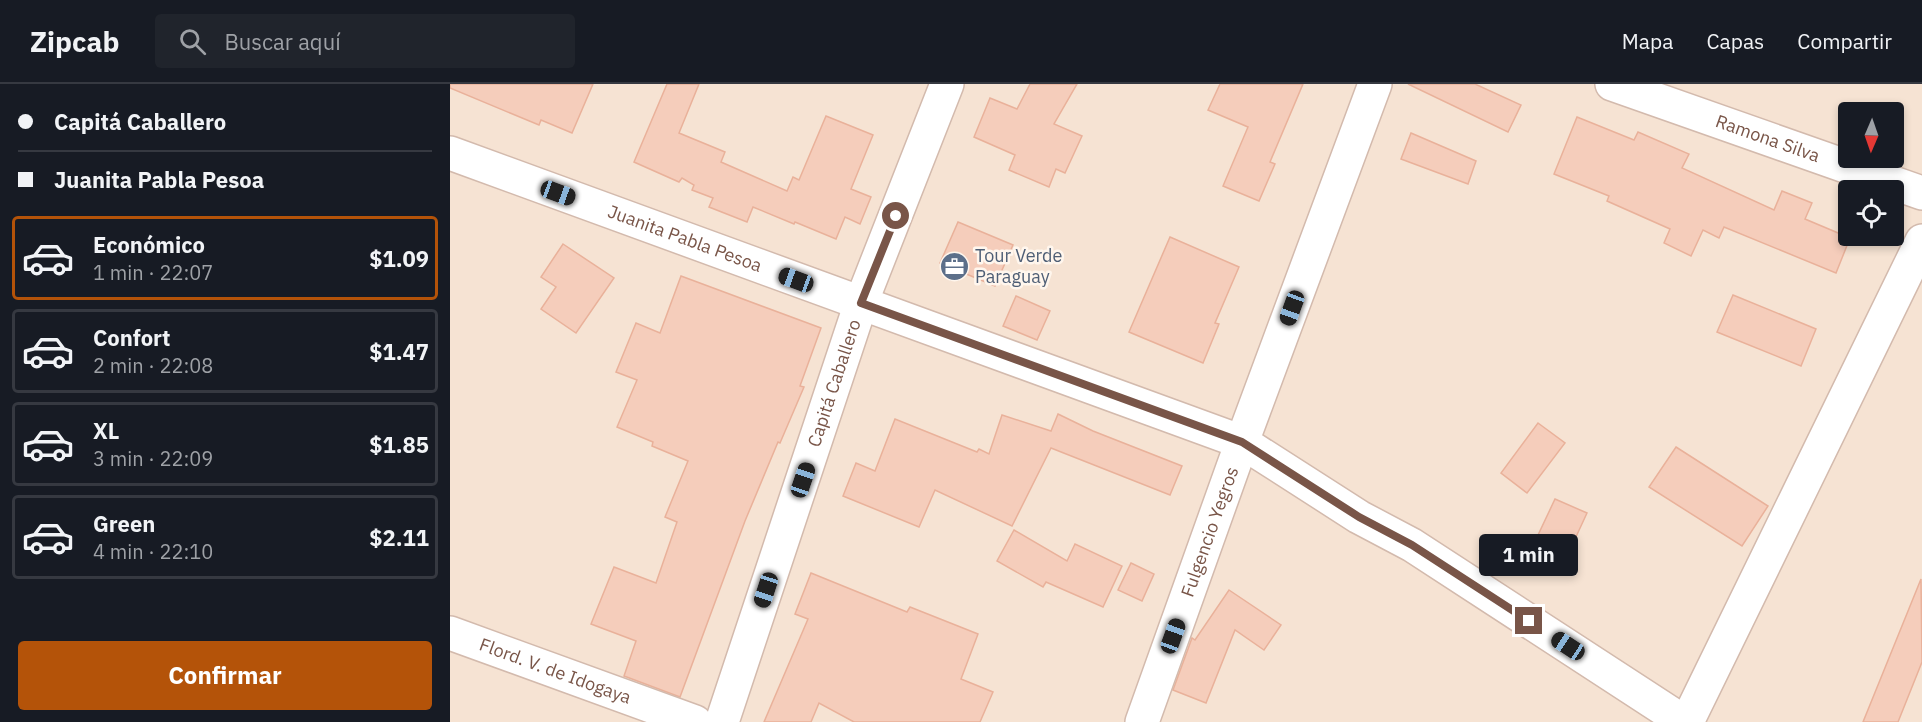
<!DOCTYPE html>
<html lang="es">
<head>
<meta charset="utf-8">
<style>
	:root { --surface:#171b24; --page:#20242c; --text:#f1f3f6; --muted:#9ea1a6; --line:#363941; --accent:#b45309 }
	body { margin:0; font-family:"IBM Plex Sans",sans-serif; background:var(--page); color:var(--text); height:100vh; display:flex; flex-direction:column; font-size:22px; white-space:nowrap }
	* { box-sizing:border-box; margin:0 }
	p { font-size:20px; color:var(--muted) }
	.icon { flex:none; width:33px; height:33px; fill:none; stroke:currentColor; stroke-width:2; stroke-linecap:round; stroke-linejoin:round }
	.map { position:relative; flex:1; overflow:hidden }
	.sheet { display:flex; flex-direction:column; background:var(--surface); width:450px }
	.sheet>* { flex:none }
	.hud { display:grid; align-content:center; height:132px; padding:0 18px; background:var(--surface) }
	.needle { width:39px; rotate:182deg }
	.tools { position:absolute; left:1388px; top:18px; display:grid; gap:12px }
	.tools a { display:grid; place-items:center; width:66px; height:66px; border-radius:6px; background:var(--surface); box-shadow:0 3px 9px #0003; font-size:30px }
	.end { position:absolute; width:27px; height:27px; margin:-14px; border:8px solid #795548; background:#fff; box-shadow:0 0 0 3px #fff }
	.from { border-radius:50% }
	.bubble { position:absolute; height:42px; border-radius:6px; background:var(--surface); box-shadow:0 3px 9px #0003; font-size:20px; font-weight:700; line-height:42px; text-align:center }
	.car { position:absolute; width:18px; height:36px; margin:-18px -9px; border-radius:8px; box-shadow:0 0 4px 2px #0007; background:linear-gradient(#222 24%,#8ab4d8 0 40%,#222 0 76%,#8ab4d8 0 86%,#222 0) }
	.hud b { display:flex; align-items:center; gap:21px; height:57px; font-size:22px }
	.hud b+b { border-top:2px solid var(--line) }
	.hud i { width:15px; height:15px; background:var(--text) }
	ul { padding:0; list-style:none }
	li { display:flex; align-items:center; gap:18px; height:84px; margin:0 12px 9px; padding:0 6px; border:3px solid var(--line); border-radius:6px }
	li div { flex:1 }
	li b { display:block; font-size:22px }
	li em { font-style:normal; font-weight:700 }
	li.active { border-color:var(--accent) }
	li>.icon { width:54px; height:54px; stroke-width:1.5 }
	.button { display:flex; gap:12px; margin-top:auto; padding:12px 18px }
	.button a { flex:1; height:69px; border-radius:6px; background:var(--accent); color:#fff; font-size:24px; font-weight:700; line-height:69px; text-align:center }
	header { display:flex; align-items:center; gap:36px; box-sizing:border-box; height:84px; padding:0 30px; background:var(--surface); border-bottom:2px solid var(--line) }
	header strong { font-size:28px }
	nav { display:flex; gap:33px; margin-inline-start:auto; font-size:21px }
	.search { width:420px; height:54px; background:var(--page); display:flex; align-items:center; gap:15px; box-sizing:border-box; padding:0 21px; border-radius:6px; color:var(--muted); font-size:22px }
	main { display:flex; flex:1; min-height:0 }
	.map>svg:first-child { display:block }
</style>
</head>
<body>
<header>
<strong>Zipcab</strong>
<div class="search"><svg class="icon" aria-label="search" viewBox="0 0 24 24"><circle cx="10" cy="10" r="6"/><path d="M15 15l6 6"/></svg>Buscar aquí</div>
<nav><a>Mapa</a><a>Capas</a><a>Compartir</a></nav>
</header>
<main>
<section class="sheet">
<div class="hud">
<b><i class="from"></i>Capitá Caballero</b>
<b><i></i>Juanita Pabla Pesoa</b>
</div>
<ul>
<li class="active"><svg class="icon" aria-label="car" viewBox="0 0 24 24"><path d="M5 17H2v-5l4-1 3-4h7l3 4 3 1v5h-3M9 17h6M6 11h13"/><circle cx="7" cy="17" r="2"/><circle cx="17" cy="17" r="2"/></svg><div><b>Económico</b><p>1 min · 22:07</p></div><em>$1.09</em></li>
<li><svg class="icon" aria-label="car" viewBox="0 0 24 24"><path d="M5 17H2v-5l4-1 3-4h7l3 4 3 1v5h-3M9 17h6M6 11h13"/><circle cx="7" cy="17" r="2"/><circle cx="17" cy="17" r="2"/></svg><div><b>Confort</b><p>2 min · 22:08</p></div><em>$1.47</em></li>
<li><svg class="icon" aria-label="car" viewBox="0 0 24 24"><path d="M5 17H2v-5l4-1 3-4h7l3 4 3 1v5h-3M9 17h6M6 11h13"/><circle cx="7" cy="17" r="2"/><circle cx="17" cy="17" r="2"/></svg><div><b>XL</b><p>3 min · 22:09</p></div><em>$1.85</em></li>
<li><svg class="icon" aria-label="car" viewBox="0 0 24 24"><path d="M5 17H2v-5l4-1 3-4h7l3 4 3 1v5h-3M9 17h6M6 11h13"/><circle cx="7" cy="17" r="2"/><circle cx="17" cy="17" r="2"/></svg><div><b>Green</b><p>4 min · 22:10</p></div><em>$2.11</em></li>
</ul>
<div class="button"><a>Confirmar</a></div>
</section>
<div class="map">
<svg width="1472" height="638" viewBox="0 0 1472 638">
	<rect width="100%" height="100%" fill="#fef2e5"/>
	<!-- residential -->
	<path fill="#f6e3d3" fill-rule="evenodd" d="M 0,0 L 1472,0 L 1472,638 L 0,638 ZM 1398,28 L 1443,28 L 1443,74 L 1398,74 ZM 1398,106 L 1443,106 L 1443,152 L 1398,152 Z"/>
	<!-- building -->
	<g fill="#f5cdbb" stroke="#e9b19a" stroke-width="1.5">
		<path d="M 0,0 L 143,0 L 122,49 L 91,36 L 89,41 L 0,4 Z"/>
		<path d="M 217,0 L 249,0 L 229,49 L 275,68 L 271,78 L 337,107 L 343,93 L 349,96 L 376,32 L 423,51 L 401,105 L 421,113 L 410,140 L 395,133 L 386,155 L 345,138 L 344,140 L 303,123 L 297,138 L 259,123 L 263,114 L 242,106 L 244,101 L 232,94 L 229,98 L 184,78 Z"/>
		<path d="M 580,0 L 627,0 L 604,40 L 632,52 L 615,89 L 606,85 L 599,103 L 559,86 L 565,71 L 524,53 L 540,14 L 567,25 Z"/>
		<path d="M 770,0 L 853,0 L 820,78 L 825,80 L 809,117 L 773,102 L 798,43 L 758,26 Z"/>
		<path d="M 958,0 L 1025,0 L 1071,21 L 1058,48 Z"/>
		<path d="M 1127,33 L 1184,56 L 1188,48 L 1239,70 L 1232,84 L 1324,126 L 1332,107 L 1362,119 L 1355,135 L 1400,154 L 1386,189 L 1274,143 L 1269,154 L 1253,146 L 1241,172 L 1214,159 L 1220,145 L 1157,117 L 1159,112 L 1104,90 Z"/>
		<path d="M 961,49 L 1026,77 L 1018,100 L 951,75 Z"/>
		<path d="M 508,138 L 563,161 L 545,202 L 490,179 Z"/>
		<path d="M 720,153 L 789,183 L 765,239 L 769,240 L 753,279 L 679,248 Z"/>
		<path d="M 113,160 L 164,194 L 126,249 L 91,225 L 106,203 L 91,193 Z"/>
		<path d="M 231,192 L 371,244 L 350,302 L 354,303 L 330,359 L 328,358 L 295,437 L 230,613 L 174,592 L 186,557 L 141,540 L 164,483 L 206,499 L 227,438 L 215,433 L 238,377 L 202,362 L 203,358 L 167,343 L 187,296 L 166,288 L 186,239 L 210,249 Z"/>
		<path d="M 1283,211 L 1366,245 L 1351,282 L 1267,248 Z"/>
		<path d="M 566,212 L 600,227 L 587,256 L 553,242 Z"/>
		<path d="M 608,330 L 643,347 L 732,382 L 720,411 L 601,364 L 562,442 L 485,406 L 469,443 L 393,412 L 406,379 L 425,387 L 445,335 L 527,368 L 529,365 L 539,370 L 552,331 L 601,347 Z"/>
		<path d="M 1088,339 L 1115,359 L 1077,409 L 1051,389 Z"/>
		<path d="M 1226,363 L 1318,422 L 1292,462 L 1199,403 Z"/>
		<path d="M 1105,415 L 1137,429 L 1113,481 L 1081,466 Z"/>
		<path d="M 564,446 L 617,477 L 625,460 L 672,482 L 653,523 L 596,498 L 593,503 L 547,477 Z"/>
		<path d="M 681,479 L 704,490 L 692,517 L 668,506 Z"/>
		<path d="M 361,489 L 457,528 L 460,523 L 528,550 L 511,595 L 543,608 L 530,638 L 404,638 L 369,619 L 361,638 L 314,638 L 358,535 L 345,530 Z"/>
		<path d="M 1471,495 L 1472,578 L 1448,638 L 1413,638 Z"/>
		<path d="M 779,506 L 831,541 L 814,566 L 785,546 L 756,619 L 723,606 L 742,554 L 745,556 Z"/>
	</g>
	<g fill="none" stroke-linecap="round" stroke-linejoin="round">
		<defs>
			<g id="minor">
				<path id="s1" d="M 1162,0 L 1472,109"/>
				<path id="s2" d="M 0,69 L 792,358 L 909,433 L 962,461 L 1234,638"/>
				<path id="s3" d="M 0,549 L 245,638"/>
				<path id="s4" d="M 272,638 L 411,219 L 497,0"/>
				<path id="s5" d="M 692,638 L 792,358 L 925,0"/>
				<path d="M 1237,638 L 1472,157"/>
			</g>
		</defs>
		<!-- minor casing -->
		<use href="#minor" stroke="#d3baad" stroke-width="36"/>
		<!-- minor -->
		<use href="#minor" stroke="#fff" stroke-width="33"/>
	</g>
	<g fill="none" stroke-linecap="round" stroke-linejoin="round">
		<!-- route -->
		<path stroke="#795548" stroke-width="8" d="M 446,132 L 411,219 L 792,358 L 909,433 L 962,461 L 1079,537"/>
	</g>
	<!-- icons -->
	<defs>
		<symbol id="office-disc" viewBox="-11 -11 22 22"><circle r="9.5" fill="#5c6f8a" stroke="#fff6ed"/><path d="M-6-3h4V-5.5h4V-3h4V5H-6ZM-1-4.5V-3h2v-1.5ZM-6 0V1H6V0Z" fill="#fff"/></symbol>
	</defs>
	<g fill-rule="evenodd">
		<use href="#office-disc" x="488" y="166" width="33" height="33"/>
	</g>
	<g text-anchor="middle" stroke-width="5" stroke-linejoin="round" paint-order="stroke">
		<!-- street labels -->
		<g font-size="18" fill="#795548" stroke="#fff6ed">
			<text dy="6" stroke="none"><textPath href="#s1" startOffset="165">Ramona Silva</textPath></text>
			<text dy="6" stroke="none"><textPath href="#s2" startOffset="250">Juanita Pabla Pesoa</textPath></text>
			<text dy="6" stroke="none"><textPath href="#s4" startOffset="357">Capitá Caballero</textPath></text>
			<text dy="6" stroke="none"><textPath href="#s5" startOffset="202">Fulgencio Yegros</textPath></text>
			<text dy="6" stroke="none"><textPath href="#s3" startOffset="112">Flord. V. de Idogaya</textPath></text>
		</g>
		<!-- service labels -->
		<g font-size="18" fill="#4e5e75" stroke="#fff6ed" text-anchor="start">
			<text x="525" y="178">Tour Verde<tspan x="525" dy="21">Paraguay</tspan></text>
		</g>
	</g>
</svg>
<div class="tools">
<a><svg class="needle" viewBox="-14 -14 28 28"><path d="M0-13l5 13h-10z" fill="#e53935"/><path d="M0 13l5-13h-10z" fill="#9ea1a6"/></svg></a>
<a><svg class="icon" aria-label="locate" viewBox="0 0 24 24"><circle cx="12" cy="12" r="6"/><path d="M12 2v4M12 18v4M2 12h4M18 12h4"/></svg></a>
</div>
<i class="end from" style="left:446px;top:132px"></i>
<i class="end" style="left:1079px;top:537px"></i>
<div class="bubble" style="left:1029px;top:450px;width:99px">1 min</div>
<i class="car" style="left:108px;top:109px;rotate:110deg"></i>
<i class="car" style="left:346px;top:196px;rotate:290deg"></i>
<i class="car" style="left:842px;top:224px;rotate:200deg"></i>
<i class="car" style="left:353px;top:396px;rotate:19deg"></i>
<i class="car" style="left:316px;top:506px;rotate:198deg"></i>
<i class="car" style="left:723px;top:552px;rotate:20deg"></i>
<i class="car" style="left:1118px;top:562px;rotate:303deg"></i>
</div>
</main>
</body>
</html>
